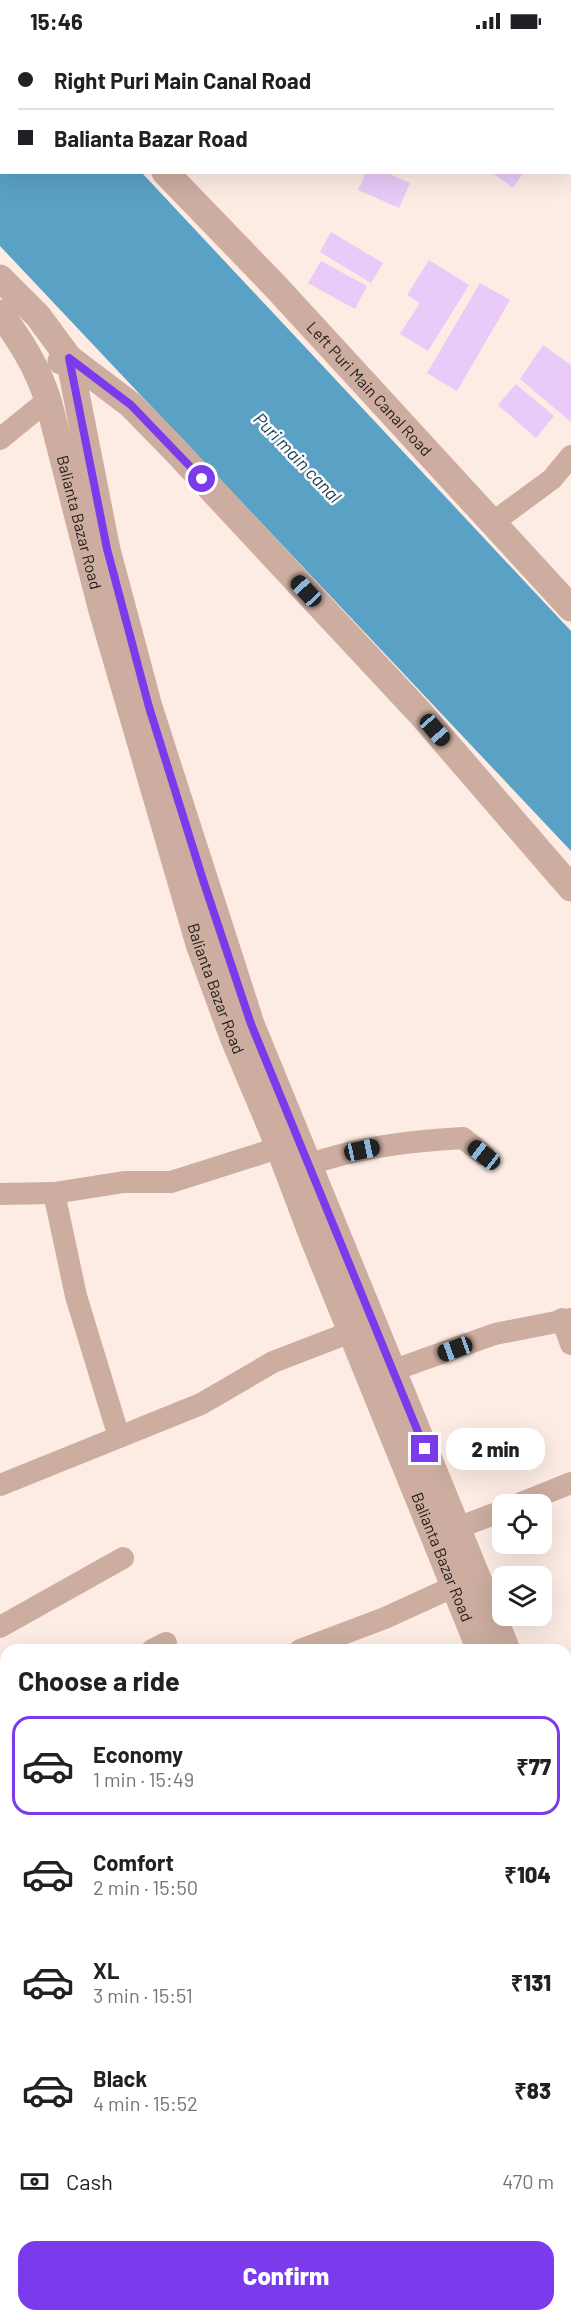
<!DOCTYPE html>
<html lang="en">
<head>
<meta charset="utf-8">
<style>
	:root { --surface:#fff; --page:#f6f6f6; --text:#202124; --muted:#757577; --line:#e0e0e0; --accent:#7c3aed }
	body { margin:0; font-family:Barlow,sans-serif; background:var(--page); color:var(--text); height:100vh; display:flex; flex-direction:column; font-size:22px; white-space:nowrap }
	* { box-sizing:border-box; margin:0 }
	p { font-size:20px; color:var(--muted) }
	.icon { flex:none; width:33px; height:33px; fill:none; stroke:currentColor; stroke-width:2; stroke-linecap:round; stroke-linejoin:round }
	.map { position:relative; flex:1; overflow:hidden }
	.side { position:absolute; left:0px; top:1602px; width:572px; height:678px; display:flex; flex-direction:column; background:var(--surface); border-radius:18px 18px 0 0; box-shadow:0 6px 24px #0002 }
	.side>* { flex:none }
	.top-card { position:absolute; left:0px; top:0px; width:572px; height:132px; box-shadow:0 6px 24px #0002; display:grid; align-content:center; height:132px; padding:0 18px; background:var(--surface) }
	.buttons { position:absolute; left:492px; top:1452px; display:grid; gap:12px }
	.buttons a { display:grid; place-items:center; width:60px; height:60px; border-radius:12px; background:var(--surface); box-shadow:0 6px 24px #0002; font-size:30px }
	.end { position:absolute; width:27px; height:27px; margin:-14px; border:8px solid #7c3aed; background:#fff; box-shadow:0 0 0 3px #fff }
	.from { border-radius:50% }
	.bubble { position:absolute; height:42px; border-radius:18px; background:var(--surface); box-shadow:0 6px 24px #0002; font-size:20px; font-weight:800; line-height:42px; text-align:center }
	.car { position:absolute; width:18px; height:36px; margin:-18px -9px; border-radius:8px; box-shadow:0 0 4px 2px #0007; background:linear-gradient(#222 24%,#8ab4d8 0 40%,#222 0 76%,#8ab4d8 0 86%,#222 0) }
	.top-card b { display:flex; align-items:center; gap:21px; height:57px; font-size:22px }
	.top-card b+b { border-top:2px solid var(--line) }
	.top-card i { width:15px; height:15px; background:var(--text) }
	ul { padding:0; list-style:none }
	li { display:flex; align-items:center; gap:18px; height:99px; margin:0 12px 9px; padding:0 6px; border:3px solid transparent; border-radius:18px }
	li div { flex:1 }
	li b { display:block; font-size:22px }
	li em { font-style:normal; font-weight:800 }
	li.on { border-color:var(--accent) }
	li>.icon { width:54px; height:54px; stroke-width:1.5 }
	h2 { padding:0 18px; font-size:27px; line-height:72px }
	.pay { display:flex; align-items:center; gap:15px; height:66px; padding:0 18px; font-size:22px }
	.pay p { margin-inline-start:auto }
	.cta { display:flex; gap:12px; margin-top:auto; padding:12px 18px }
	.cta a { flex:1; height:69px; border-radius:18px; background:var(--accent); color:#fff; font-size:24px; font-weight:800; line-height:69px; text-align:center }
	.status { display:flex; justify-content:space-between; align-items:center; height:42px; padding:0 30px; background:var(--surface); direction:ltr }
	.status svg { height:16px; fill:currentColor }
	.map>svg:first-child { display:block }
</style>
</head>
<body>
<div class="status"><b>15:46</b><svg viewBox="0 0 49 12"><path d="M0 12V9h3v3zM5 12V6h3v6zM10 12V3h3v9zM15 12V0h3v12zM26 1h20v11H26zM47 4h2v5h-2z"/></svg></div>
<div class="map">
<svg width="571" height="2280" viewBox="0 0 571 2280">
	<rect width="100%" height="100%" fill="#fcece4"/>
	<!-- water -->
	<path fill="#59a1c5" d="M 0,0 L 19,1 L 2,2 L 2,130 L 142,131 L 571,589 L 571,809 L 0,204 Z"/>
	<!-- building -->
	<g fill="#e9caf9">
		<path d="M 366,130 L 385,130 L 410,141 L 399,166 L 358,148 Z"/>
		<path d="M 491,130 L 524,130 L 513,146 Z"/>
		<path d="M 331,190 L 383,221 L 371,241 L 320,210 Z"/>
		<path d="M 429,218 L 469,243 L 428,309 L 400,292 L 420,261 L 407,253 Z"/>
		<path d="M 321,219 L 367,244 L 355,267 L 308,241 Z"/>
		<path d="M 480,241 L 510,258 L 457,349 L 427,331 Z"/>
		<path d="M 543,303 L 571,323 L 571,380 L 520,337 Z"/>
		<path d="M 516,342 L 554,374 L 536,396 L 498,363 Z"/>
		<path d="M 6,1986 L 6,2061 L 0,2066 L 0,1991 Z"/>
		<path d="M 571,2142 L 571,2205 L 566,2207 L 566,2144 Z"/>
	</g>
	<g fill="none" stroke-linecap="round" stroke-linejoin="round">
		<!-- minor -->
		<g stroke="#ccada0" stroke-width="22">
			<path d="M 533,0 L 535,2"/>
			<path d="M 570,23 L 571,24"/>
			<path d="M 0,397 L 48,358"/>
			<path d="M 492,481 L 552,437 L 571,414"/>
			<path d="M 308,1123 C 358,1105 411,1099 463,1096 L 484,1113"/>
			<path d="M 54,1151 L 76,1254 L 119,1395"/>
			<path d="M 0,1152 L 54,1151 L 124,1140 L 171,1140 L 278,1106"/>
			<path d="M 562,1277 L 571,1302"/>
			<path d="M 394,1328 L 495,1292 L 571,1277"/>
			<path d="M 0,1443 L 201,1362 L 273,1320 L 351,1290"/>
			<path d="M 519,1462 L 571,1441"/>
			<path d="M 457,1486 L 502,1469"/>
			<path d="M 0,1585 L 123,1516"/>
			<path d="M 152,1608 L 166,1601"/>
			<path d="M 300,1608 L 385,1576 L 455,1544"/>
			<path d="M 0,1686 L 6,1683"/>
		</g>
		<!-- tertiary -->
		<g stroke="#ccada0" stroke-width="27">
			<path d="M 42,0 L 44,2"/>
			<path id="s1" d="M 165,130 L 276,245 L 571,566"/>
			<path d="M 0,236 L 38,274 L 69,316 L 107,508 L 149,665 L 251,982 L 507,1608"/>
			<path id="s2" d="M 0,271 C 21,299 37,325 48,358 L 101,565 L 199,902 L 233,995 L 275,1095 L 314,1198 L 480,1608"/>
			<path d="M 61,319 L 69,316 L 131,363 L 174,407 L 420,671 L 571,846"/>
			<path d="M 566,1762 L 571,1776"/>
			<path d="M 566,1824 L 571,1838"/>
		</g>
		<!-- secondary -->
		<g stroke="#b88c79" stroke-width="32">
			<path d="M 0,1776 L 6,1784"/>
			<path d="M 323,2274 L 327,2280"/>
		</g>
	</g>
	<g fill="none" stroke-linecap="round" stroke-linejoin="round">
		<!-- route -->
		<path stroke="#7c3aed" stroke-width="8" d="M 202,437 L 131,363 L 69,316 L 107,507 L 149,665 L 203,838 L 251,982 L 425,1407"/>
	</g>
	<g text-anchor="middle" stroke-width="5" stroke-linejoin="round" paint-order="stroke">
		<!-- street labels -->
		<g font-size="16" fill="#211b18" stroke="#fdfdfd">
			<text dy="6" stroke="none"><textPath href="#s1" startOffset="298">Left Puri Main Canal Road</textPath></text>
			<text dy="6" stroke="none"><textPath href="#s2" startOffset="226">Balianta Bazar Road</textPath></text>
			<text dy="6" stroke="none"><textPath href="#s2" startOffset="712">Balianta Bazar Road</textPath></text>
			<text dy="6" stroke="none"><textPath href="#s2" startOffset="1324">Balianta Bazar Road</textPath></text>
		</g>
		<!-- water labels -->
		<g font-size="18" font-style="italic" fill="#1a3b4b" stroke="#fdfdfd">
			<text transform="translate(297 416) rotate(46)" y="6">Puri main canal</text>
		</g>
	</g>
</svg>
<div class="buttons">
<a><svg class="icon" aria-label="locate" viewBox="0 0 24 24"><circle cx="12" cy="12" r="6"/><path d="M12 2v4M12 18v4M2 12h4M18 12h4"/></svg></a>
<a><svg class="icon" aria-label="layers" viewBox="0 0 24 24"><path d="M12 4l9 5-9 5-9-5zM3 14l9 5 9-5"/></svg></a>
</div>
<i class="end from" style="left:202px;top:437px"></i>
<i class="end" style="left:425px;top:1407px"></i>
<div class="bubble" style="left:446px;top:1386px;width:99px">2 min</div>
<i class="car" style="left:306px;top:549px;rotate:317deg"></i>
<i class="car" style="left:435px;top:688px;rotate:139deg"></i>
<i class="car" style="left:362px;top:1108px;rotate:78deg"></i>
<i class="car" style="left:484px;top:1113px;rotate:308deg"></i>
<i class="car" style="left:455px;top:1307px;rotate:250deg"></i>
<div class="top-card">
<b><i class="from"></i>Right Puri Main Canal Road</b>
<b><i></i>Balianta Bazar Road</b>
</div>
<section class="side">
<h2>Choose a ride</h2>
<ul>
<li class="on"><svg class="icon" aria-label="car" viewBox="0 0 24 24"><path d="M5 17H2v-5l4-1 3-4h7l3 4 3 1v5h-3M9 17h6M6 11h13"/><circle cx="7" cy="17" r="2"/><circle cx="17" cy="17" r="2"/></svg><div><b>Economy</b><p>1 min · 15:49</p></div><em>₹77</em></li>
<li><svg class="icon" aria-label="car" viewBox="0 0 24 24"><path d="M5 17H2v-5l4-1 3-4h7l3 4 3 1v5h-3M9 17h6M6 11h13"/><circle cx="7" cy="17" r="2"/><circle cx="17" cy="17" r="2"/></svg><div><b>Comfort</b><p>2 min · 15:50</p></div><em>₹104</em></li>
<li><svg class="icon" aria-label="car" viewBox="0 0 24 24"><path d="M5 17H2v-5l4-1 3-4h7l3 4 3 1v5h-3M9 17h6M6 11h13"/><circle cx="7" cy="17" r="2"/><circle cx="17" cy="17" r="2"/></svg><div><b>XL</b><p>3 min · 15:51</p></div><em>₹131</em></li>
<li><svg class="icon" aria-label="car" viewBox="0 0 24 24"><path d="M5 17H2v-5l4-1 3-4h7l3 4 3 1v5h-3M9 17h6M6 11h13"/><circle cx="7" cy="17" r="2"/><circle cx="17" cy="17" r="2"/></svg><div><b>Black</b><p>4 min · 15:52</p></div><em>₹83</em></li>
</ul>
<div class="pay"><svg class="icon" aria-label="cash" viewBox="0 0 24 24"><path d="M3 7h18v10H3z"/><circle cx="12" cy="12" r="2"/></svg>Cash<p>470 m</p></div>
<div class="cta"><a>Confirm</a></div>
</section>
</div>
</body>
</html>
